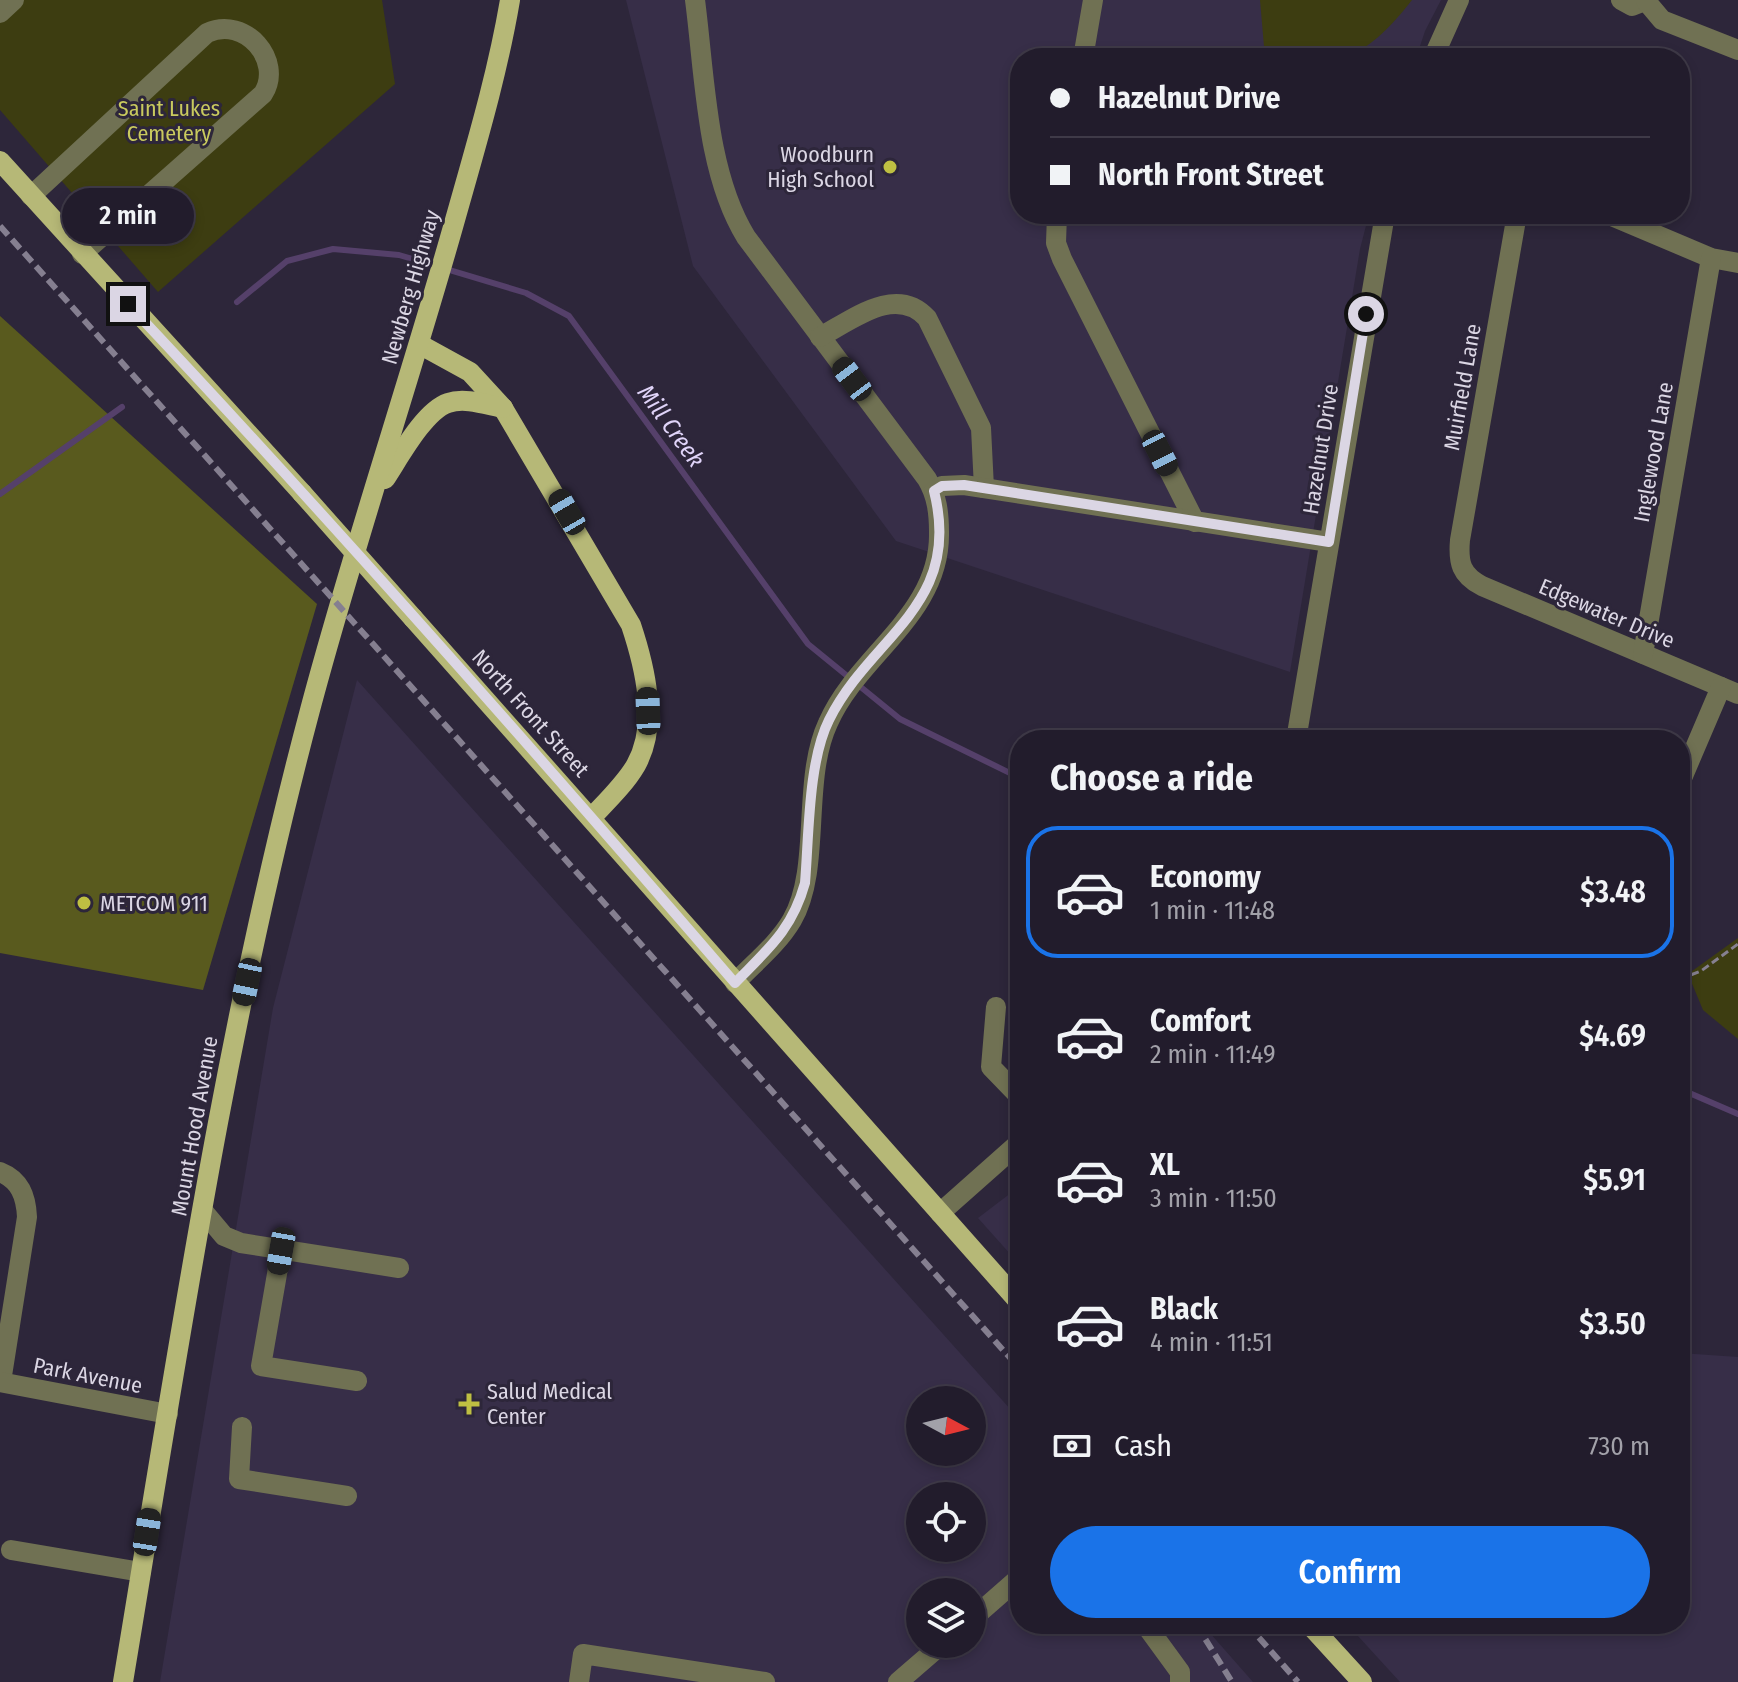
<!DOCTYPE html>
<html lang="en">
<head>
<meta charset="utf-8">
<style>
	:root { --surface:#221c2c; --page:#2e2938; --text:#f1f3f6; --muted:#a2a1a9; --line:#3f3a48; --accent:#1a73e8 }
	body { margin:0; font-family:"Fira Sans Condensed",sans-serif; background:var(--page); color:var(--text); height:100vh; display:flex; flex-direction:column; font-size:30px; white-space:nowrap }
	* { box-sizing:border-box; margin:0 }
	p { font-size:26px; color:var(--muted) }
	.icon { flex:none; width:44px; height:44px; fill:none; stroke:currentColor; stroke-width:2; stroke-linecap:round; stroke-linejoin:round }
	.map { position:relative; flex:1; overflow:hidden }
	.details { position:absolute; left:1010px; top:730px; width:680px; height:904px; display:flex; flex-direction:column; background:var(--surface); border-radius:32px; box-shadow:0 4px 12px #0003,0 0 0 2px var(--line) }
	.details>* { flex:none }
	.top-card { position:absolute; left:1010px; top:48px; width:680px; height:176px; border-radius:32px; box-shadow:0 4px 12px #0003,0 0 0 2px var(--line); display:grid; align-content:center; height:176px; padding:0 40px; background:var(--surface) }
	.needle { width:52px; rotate:97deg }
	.tools { position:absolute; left:906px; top:1386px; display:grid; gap:16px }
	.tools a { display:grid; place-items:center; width:80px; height:80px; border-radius:50%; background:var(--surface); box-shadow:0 4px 12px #0003,0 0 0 2px var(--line); font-size:40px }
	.end { position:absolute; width:36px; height:36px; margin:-18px; border:10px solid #dbd6e4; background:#111; box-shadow:0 0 0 4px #111 }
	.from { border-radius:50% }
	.bubble { position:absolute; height:56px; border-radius:28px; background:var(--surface); box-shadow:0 4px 12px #0003,0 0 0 2px var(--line); font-size:26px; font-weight:600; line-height:56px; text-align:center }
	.car { position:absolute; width:24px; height:48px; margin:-24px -12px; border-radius:10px; box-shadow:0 0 6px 2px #0007; background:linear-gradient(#222 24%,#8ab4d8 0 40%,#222 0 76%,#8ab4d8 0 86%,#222 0) }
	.top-card b { display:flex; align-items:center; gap:28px; height:76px; font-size:30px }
	.top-card b+b { border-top:2px solid var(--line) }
	.top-card i { width:20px; height:20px; background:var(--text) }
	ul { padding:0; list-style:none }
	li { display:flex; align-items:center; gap:24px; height:132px; margin:0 16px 12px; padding:0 24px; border:4px solid transparent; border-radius:32px }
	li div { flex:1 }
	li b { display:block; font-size:30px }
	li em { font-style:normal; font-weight:600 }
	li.selected { border-color:var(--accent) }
	li>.icon { width:72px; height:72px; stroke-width:1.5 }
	h2 { padding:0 40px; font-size:36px; line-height:96px }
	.pay { display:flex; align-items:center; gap:20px; height:88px; padding:0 40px; font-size:30px }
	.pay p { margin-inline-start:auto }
	.action { display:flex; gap:16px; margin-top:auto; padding:16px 40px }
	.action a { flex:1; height:92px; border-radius:48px; background:var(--accent); color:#fff; font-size:32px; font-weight:600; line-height:92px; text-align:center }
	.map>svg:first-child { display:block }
</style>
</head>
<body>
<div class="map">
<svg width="1738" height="1682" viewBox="0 0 1738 1682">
	<rect width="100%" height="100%" fill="#2d263a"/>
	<!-- built -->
	<g fill="#372e48" fill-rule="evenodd">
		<path d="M 626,0 L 1441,0 L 1425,31 L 1416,58 L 1020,58 L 1020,214 L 1369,214 L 1360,249 L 1290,672 L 896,541 L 693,266 Z"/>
		<path d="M 357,680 L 1020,1420 L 1020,1624 L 1202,1624 L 1253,1682 L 160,1682 L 273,1008 ZM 920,1400 L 972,1400 L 972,1452 L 920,1452 ZM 920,1496 L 972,1496 L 972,1548 L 920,1548 ZM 920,1592 L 972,1592 L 972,1644 L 920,1644 Z"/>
		<path d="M 1020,1186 L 1020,1265 L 978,1218 Z"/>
		<path d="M 1680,1353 L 1738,1357 L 1738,1682 L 1400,1682 L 1347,1624 L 1680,1624 Z"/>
	</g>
	<!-- green -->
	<g fill="#3d3d11">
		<path d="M 0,0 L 382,0 L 395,84 L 158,292 L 0,110 Z"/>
		<path d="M 1260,0 L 1412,0 C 1393,24 1372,48 1343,58 L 1265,58 Z"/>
		<path d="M 1738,938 L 1738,1039 L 1703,1010 L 1688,974 Z"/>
	</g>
	<!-- forest -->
	<path fill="#595a1e" d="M 0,316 L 317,604 L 203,990 L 0,953 Z"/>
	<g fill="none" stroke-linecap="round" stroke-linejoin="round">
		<!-- stream -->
		<g stroke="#55406a" stroke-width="6">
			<path d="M 237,302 L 287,261 L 333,249 L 399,255 L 526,293 L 569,316 L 808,644 L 900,719 L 1020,778"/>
			<path d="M 0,494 L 122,407"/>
			<path d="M 1680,1089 L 1738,1114"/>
		</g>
		<!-- path -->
		<path stroke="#868091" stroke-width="3" stroke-dasharray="8 4" stroke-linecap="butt" d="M 1680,979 L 1701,971 L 1738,944"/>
		<!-- minor -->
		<g stroke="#707153" stroke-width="20">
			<path d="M 695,0 C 705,76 706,172 746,237 L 927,479 C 937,496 939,513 939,532 C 941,615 858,654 828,723 C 801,781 822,868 792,920 C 778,944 754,963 735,983"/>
			<path d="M 1621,0 L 1632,6 L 1647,0"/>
			<path d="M 1646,1 L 1662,20 L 1738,50"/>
			<path d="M 0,13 L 14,0"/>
			<path d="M 1083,58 L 1093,0"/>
			<path d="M 1433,58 L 1459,0"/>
			<path d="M 31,196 L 207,33 C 245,15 284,61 263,94 L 82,254"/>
			<path d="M 1057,214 L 1056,243 L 1062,259 L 1195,522"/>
			<path d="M 1517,214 L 1460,540 C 1458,563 1461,575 1482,586 L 1738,694"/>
			<path d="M 1607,214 L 1711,258 L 1738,263"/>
			<path d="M 820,337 C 852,320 896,284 927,318 L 981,428 L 984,488"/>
			<path d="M 934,491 L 942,486 L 964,485 L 1329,542"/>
			<path d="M 1643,654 L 1711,258"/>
			<path d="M 1296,740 L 1385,214"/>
			<path d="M 1680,783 L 1721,687"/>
			<path d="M 996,1007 L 991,1067 L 1020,1097"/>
			<path d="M 0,1172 C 20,1180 26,1196 27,1217 L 1,1382"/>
			<path d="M 203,1211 L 224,1236 L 241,1243 L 399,1268"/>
			<path d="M 940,1213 L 1020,1142"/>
			<path d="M 281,1251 L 261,1366 L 357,1381"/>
			<path d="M 0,1382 L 168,1414"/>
			<path d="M 242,1427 L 239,1479 L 347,1496"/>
			<path d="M 11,1550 L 141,1572"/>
			<path d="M 972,1619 L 1020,1577"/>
			<path d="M 1145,1624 L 1180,1672 L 1180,1682"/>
			<path d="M 579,1682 L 583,1654 L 765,1682"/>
			<path d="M 898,1682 L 942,1644"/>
		</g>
		<!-- major -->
		<g stroke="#b6b877" stroke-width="20">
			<path d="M 0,161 L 302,493"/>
			<path d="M 419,344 L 470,372 L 503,408 L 631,625 C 645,667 659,724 636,765 C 625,784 607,801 592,817"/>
			<path d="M 385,479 C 399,458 424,411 448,403 C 465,397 487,405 503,408"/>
			<path d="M 413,618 L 1020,1303"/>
			<path d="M 1309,1624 L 1362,1682"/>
			<path d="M 123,1682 C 177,1357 225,1029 310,710 C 353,548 407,389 453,227 C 474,152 497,77 510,0"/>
		</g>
		<!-- rail -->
		<g stroke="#857f90" stroke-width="6" stroke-dasharray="12 6" stroke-linecap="butt">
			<path d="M 0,226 L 1020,1369"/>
			<path d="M 1196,1624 L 1232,1682"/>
			<path d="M 1247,1624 L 1298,1682"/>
		</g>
		<!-- major-bridge -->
		<path stroke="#b6b877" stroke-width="20" d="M 302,493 L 413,618"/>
	</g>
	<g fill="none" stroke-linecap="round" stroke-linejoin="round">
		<!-- route -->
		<path stroke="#dbd6e4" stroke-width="10" d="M 128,304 C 336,525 537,753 735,983 C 768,949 792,930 805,883 C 809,836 808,762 829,720 C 871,635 963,606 934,491 L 942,486 L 964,485 L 1329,542 L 1366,314"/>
	</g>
	<!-- markers -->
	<g fill="#bebf42" stroke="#2d263a" stroke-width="3">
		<circle cx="890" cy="167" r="8"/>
		<circle cx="84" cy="903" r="8"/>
		<path d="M465 1392h8v8h8v8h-8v8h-8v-8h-8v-8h8z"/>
	</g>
	<g text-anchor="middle" stroke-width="6" stroke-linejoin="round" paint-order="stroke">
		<!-- park labels -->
		<g font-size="22" fill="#c9ca5e" stroke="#2d263a">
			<text x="169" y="116">Saint Lukes<tspan x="169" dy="25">Cemetery</tspan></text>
		</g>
		<!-- poi labels -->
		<g font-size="22" fill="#dbd6e4" stroke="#2d263a" text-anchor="start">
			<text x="874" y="162" text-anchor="end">Woodburn<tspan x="874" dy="25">High School</tspan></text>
			<text x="100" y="911">METCOM 911</text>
			<text x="487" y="1399">Salud Medical<tspan x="487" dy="25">Center</tspan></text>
		</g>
		<!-- street labels -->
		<g font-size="22" fill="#dbd6e4" stroke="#2d263a">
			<text transform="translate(410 287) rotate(-74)" y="8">Newberg Highway</text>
			<text transform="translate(1462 387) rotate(-80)" y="8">Muirfield Lane</text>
			<text transform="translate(1320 449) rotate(-81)" y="8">Hazelnut Drive</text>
			<text transform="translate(1653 452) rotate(-80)" y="8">Inglewood Lane</text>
			<text transform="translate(1607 613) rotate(23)" y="8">Edgewater Drive</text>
			<text transform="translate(531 713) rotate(48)" y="8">North Front Street</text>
			<text transform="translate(194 1126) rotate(-80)" y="8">Mount Hood Avenue</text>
			<text transform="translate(88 1375) rotate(11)" y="8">Park Avenue</text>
		</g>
		<!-- water labels -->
		<g font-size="24" font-style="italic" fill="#e0d4f9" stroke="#2d263a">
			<text transform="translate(671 426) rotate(54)" y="8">Mill Creek</text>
		</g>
	</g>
</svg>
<div class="tools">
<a><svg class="needle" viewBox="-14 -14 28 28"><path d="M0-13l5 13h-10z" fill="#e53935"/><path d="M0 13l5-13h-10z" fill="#a2a1a9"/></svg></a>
<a><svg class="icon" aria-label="locate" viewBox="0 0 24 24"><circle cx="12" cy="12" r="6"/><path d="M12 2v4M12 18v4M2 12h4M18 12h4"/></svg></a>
<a><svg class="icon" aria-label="layers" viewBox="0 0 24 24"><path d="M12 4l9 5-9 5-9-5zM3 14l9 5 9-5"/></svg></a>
</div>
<i class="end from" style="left:1366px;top:314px"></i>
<i class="end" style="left:128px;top:304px"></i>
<div class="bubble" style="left:62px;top:188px;width:132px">2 min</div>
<i class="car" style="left:852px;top:379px;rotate:323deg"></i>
<i class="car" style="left:1160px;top:453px;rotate:153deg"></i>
<i class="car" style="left:567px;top:512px;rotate:330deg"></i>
<i class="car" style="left:648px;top:711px;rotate:358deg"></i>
<i class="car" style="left:247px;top:982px;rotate:192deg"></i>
<i class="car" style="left:281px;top:1251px;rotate:190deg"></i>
<i class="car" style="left:147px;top:1532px;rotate:9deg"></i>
<div class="top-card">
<b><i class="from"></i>Hazelnut Drive</b>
<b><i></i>North Front Street</b>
</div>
<section class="details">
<h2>Choose a ride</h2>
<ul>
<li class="selected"><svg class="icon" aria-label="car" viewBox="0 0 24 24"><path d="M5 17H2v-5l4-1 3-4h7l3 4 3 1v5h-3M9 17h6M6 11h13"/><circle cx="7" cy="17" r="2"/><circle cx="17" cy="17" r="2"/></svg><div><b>Economy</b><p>1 min · 11:48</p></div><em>$3.48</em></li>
<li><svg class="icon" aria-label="car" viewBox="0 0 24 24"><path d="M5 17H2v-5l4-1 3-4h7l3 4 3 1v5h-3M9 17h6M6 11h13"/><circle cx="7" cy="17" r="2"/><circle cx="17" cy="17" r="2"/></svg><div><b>Comfort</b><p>2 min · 11:49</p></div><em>$4.69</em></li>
<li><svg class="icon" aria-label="car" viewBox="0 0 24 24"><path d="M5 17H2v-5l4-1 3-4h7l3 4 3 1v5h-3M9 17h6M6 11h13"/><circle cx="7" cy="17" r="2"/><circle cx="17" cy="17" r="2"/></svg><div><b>XL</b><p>3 min · 11:50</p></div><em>$5.91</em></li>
<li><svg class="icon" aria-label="car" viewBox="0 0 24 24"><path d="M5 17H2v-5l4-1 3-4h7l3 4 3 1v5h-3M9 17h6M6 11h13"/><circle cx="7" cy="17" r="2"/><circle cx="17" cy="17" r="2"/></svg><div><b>Black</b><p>4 min · 11:51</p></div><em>$3.50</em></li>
</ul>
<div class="pay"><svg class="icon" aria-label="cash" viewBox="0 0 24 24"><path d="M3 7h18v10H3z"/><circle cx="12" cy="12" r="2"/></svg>Cash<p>730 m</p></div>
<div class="action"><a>Confirm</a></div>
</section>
</div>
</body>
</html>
